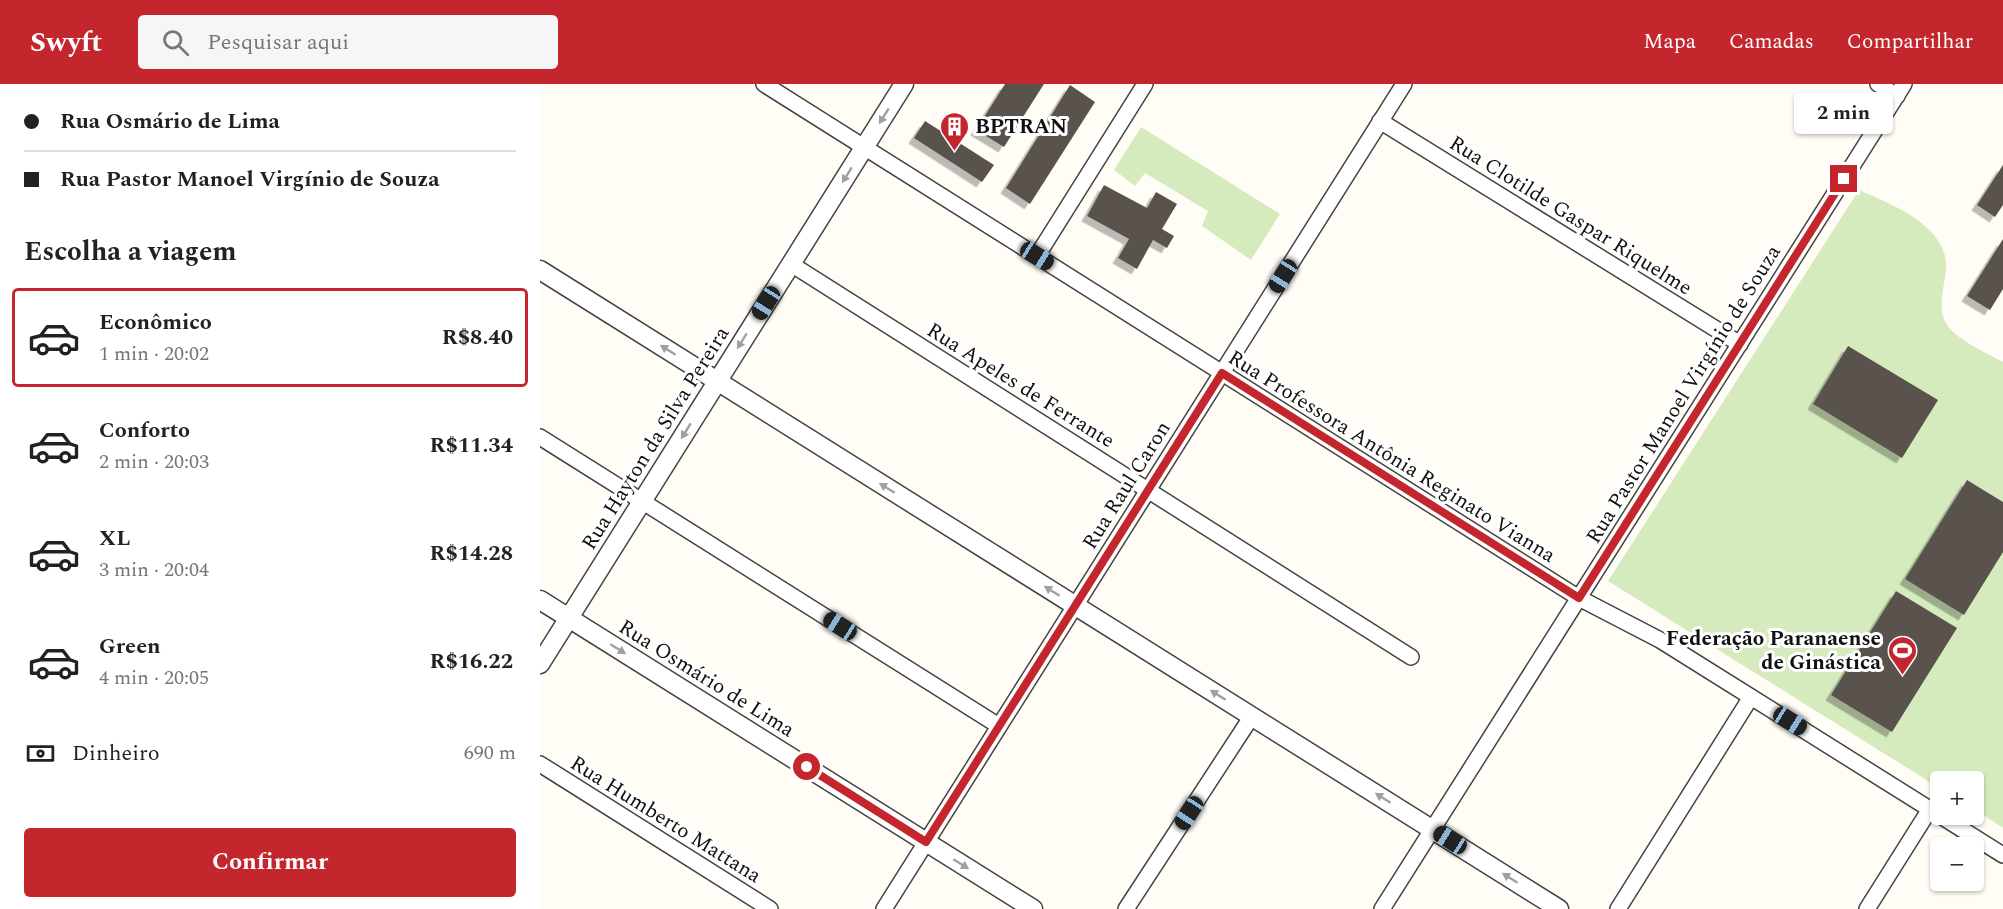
<!DOCTYPE html>
<html lang="pt">
<head>
<meta charset="utf-8">
<style>
	:root { --surface:#fff; --page:#f6f6f6; --text:#222; --muted:#767676; --line:#e0e0e0; --accent:#c4262e }
	body { margin:0; font-family:Spectral,serif; background:var(--page); color:var(--text); height:100vh; display:flex; flex-direction:column; font-size:22px; white-space:nowrap }
	* { box-sizing:border-box; margin:0 }
	p { font-size:20px; color:var(--muted) }
	.icon { flex:none; width:33px; height:33px; fill:none; stroke:currentColor; stroke-width:2; stroke-linecap:round; stroke-linejoin:round }
	.map { position:relative; flex:1; overflow:hidden }
	.drawer { display:flex; flex-direction:column; background:var(--surface); width:540px }
	.drawer>* { flex:none }
	.guide { display:grid; align-content:center; height:132px; padding:0 24px; background:var(--surface) }
	.buttons { position:absolute; left:1390px; top:687px; display:grid; gap:12px }
	.buttons a { display:grid; place-items:center; width:54px; height:54px; border-radius:6px; background:var(--surface); box-shadow:0 2px 4px #0004; font-size:30px }
	.end { position:absolute; width:27px; height:27px; margin:-14px; border:8px solid #c4262e; background:#fff; box-shadow:0 0 0 3px #fff }
	.from { border-radius:50% }
	.bubble { position:absolute; height:42px; border-radius:6px; background:var(--surface); box-shadow:0 2px 4px #0004; font-size:20px; font-weight:700; line-height:42px; text-align:center }
	.car { position:absolute; width:18px; height:36px; margin:-18px -9px; border-radius:8px; box-shadow:0 0 4px 2px #0007; background:linear-gradient(#222 24%,#8ab4d8 0 40%,#222 0 76%,#8ab4d8 0 86%,#222 0) }
	.guide b { display:flex; align-items:center; gap:21px; height:57px; font-size:22px }
	.guide b+b { border-top:2px solid var(--line) }
	.guide i { width:15px; height:15px; background:var(--text) }
	ul { padding:0; list-style:none }
	li { display:flex; align-items:center; gap:18px; height:99px; margin:0 12px 9px; padding:0 12px; border:3px solid transparent; border-radius:6px }
	li div { flex:1 }
	li b { display:block; font-size:22px }
	li em { font-style:normal; font-weight:700 }
	li.active { border-color:var(--accent) }
	li>.icon { width:54px; height:54px; stroke-width:1.5 }
	h2 { padding:0 24px; font-size:27px; line-height:72px }
	.pay { display:flex; align-items:center; gap:15px; height:66px; padding:0 24px; font-size:22px }
	.pay p { margin-inline-start:auto }
	.action { display:flex; gap:12px; margin-top:auto; padding:12px 24px }
	.action a { flex:1; height:69px; border-radius:6px; background:var(--accent); color:#fff; font-size:24px; font-weight:700; line-height:69px; text-align:center }
	header { display:flex; align-items:center; gap:36px; box-sizing:border-box; height:84px; padding:0 30px; background:var(--accent); color:#fff }
	header strong { font-size:28px }
	nav { display:flex; gap:33px; margin-inline-start:auto; font-size:21px }
	.search { width:420px; height:54px; background:var(--page); display:flex; align-items:center; gap:15px; box-sizing:border-box; padding:0 21px; border-radius:6px; color:var(--muted); font-size:22px }
	main { display:flex; flex:1; min-height:0 }
	.map>svg:first-child { display:block }
</style>
</head>
<body>
<header>
<strong>Swyft</strong>
<div class="search"><svg class="icon" aria-label="search" viewBox="0 0 24 24"><circle cx="10" cy="10" r="6"/><path d="M15 15l6 6"/></svg>Pesquisar aqui</div>
<nav><a>Mapa</a><a>Camadas</a><a>Compartilhar</a></nav>
</header>
<main>
<section class="drawer">
<div class="guide">
<b><i class="from"></i>Rua Osmário de Lima</b>
<b><i></i>Rua Pastor Manoel Virgínio de Souza</b>
</div>
<h2>Escolha a viagem</h2>
<ul>
<li class="active"><svg class="icon" aria-label="car" viewBox="0 0 24 24"><path d="M5 17H2v-5l4-1 3-4h7l3 4 3 1v5h-3M9 17h6M6 11h13"/><circle cx="7" cy="17" r="2"/><circle cx="17" cy="17" r="2"/></svg><div><b>Econômico</b><p>1 min · 20:02</p></div><em>R$8.40</em></li>
<li><svg class="icon" aria-label="car" viewBox="0 0 24 24"><path d="M5 17H2v-5l4-1 3-4h7l3 4 3 1v5h-3M9 17h6M6 11h13"/><circle cx="7" cy="17" r="2"/><circle cx="17" cy="17" r="2"/></svg><div><b>Conforto</b><p>2 min · 20:03</p></div><em>R$11.34</em></li>
<li><svg class="icon" aria-label="car" viewBox="0 0 24 24"><path d="M5 17H2v-5l4-1 3-4h7l3 4 3 1v5h-3M9 17h6M6 11h13"/><circle cx="7" cy="17" r="2"/><circle cx="17" cy="17" r="2"/></svg><div><b>XL</b><p>3 min · 20:04</p></div><em>R$14.28</em></li>
<li><svg class="icon" aria-label="car" viewBox="0 0 24 24"><path d="M5 17H2v-5l4-1 3-4h7l3 4 3 1v5h-3M9 17h6M6 11h13"/><circle cx="7" cy="17" r="2"/><circle cx="17" cy="17" r="2"/></svg><div><b>Green</b><p>4 min · 20:05</p></div><em>R$16.22</em></li>
</ul>
<div class="pay"><svg class="icon" aria-label="cash" viewBox="0 0 24 24"><path d="M3 7h18v10H3z"/><circle cx="12" cy="12" r="2"/></svg>Dinheiro<p>690 m</p></div>
<div class="action"><a>Confirmar</a></div>
</section>
<div class="map">
<svg width="1463" height="825" viewBox="0 0 1463 825">
	<defs>
		<filter id="shadow"><feDropShadow dx="-5.5" dy="5.5" stdDeviation="0" flood-color="#0004"/></filter>
	</defs>
	<rect width="100%" height="100%" fill="#fffdf5"/>
	<!-- green -->
	<g fill="#d5ebbd">
		<path d="M 601,43 L 740,130 L 711,176 L 662,142 L 668,127 L 605,89 L 595,102 L 574,86 Z"/>
		<path d="M 1319,106 C 1351,120 1409,142 1406,185 C 1405,200 1398,221 1404,235 C 1410,253 1447,269 1463,278 L 1463,744 L 1434,725 L 1434,698 L 1401,698 L 1401,705 L 1068,497 Z"/>
	</g>
	<!-- building -->
	<g fill="#5a524d" filter="url(#shadow)">
		<path d="M 465,0 L 504,0 L 464,63 L 436,46 Z"/>
		<path d="M 530,1 L 555,18 L 490,120 L 466,104 Z"/>
		<path d="M 385,37 L 454,81 L 442,98 L 374,54 Z"/>
		<path d="M 1463,81 L 1463,121 L 1455,133 L 1437,121 Z"/>
		<path d="M 564,101 L 607,124 L 616,108 L 637,120 L 622,145 L 634,152 L 627,164 L 613,156 L 597,185 L 578,174 L 589,155 L 547,132 Z"/>
		<path d="M 1463,155 L 1463,205 L 1450,226 L 1427,212 Z"/>
		<path d="M 1308,262 L 1398,316 L 1362,374 L 1273,320 Z"/>
		<path d="M 1427,396 L 1463,418 L 1463,468 L 1424,531 L 1365,495 Z"/>
		<path d="M 1356,507 L 1417,544 L 1352,648 L 1291,611 Z"/>
	</g>
	<g fill="none" stroke-linecap="round" stroke-linejoin="round">
		<defs>
			<g id="minor">
				<path d="M 224,0 L 1039,514 L 1120,556 L 1463,771"/>
				<path d="M 1338,0 L 1357,12"/>
				<path d="M 840,37 L 1200,260"/>
				<path d="M 497,172 L 605,0"/>
				<path d="M 251,180 L 871,573"/>
				<path d="M 0,353 L 459,642"/>
				<path d="M 0,680 L 230,825"/>
				<path d="M 344,825 L 864,0"/>
				<path d="M 586,825 L 712,632"/>
				<path d="M 842,825 L 1364,0"/>
				<path d="M 1078,825 L 1211,613"/>
				<path d="M 1327,825 L 1390,725"/>
			</g>
			<g id="tertiary">
				<path d="M 0,186 L 1019,825"/>
				<path d="M 0,516 L 493,825"/>
				<path d="M 0,580 L 364,0"/>
			</g>
		</defs>
		<!-- minor casing -->
		<use href="#minor" stroke="#444" stroke-width="18"/>
		<!-- tertiary casing -->
		<use href="#tertiary" stroke="#444" stroke-width="21"/>
		<!-- minor -->
		<use href="#minor" stroke="#fff" stroke-width="15"/>
		<!-- tertiary -->
		<use href="#tertiary" stroke="#fff" stroke-width="18"/>
	</g>
	<!-- one-way arrows -->
	<defs><path id="oneway-solid" d="M-6-.8H1V-3.2L6.5 0L1 3.2V.8H-6Z" transform="scale(1.5)"/></defs>
	<g fill="#a0a0a0">
		<use href="#oneway-solid" transform="translate(344 32) rotate(122)"/>
		<use href="#oneway-solid" transform="translate(307 91) rotate(122)"/>
		<use href="#oneway-solid" transform="translate(202 257) rotate(122)"/>
		<use href="#oneway-solid" transform="translate(128 266) rotate(-148)"/>
		<use href="#oneway-solid" transform="translate(146 347) rotate(122)"/>
		<use href="#oneway-solid" transform="translate(347 404) rotate(-148)"/>
		<use href="#oneway-solid" transform="translate(512 507) rotate(-148)"/>
		<use href="#oneway-solid" transform="translate(78 565) rotate(32)"/>
		<use href="#oneway-solid" transform="translate(678 611) rotate(-148)"/>
		<use href="#oneway-solid" transform="translate(843 714) rotate(-148)"/>
		<use href="#oneway-solid" transform="translate(421 780) rotate(32)"/>
		<use href="#oneway-solid" transform="translate(970 794) rotate(-148)"/>
	</g>
	<g fill="none" stroke-linecap="round" stroke-linejoin="round">
		<!-- route -->
		<path stroke="#c4262e" stroke-width="8" d="M 267,683 L 386,758 L 682,289 L 1039,514 L 1304,95"/>
	</g>
	<!-- icons -->
	<defs>
		<symbol id="building-pin" viewBox="-11 -11 22 30"><path d="M0 17L-7.5 6A9.5 9.5 0 1 1 7.5 6Z" fill="#c4262e" stroke="#fff"/><path d="M-4-6H4V6H1V3H-1V6H-4ZM-2.5-4.3h1.7v1.8h-1.7ZM.8-4.3h1.7v1.8H.8ZM-2.5-1h1.7V.8h-1.7ZM.8-1h1.7V.8H.8Z" fill="#fff"/></symbol>
		<symbol id="stadium-pin" viewBox="-11 -11 22 30"><path d="M0 17L-7.5 6A9.5 9.5 0 1 1 7.5 6Z" fill="#c4262e" stroke="#fff"/><path d="M0-5a6.5 5 0 1 0 0 10a6.5 5 0 1 0 0-10ZM-3.5-1.8h7v3.6h-7Z" fill="#fff"/></symbol>
	</defs>
	<g fill-rule="evenodd">
		<use href="#building-pin" x="398" y="26" width="33" height="45"/>
		<use href="#stadium-pin" x="1346" y="550" width="33" height="45"/>
	</g>
	<g text-anchor="middle" stroke-width="6" stroke-linejoin="round" paint-order="stroke">
		<!-- poi labels -->
		<g font-size="21" font-weight="bold" fill="#111" stroke="#fff" text-anchor="start">
			<text x="435" y="49">BPTRAN</text>
			<text x="1341" y="561" text-anchor="end">Federação Paranaense<tspan x="1341" dy="24">de Ginástica</tspan></text>
		</g>
		<!-- street labels -->
		<g font-size="21" fill="#111" stroke="#fff">
			<text transform="translate(1031 131) rotate(32)" y="7">Rua Clotilde Gaspar Riquelme</text>
			<text transform="translate(481 301) rotate(32)" y="7">Rua Apeles de Ferrante</text>
			<text transform="translate(1143 310) rotate(-58)" y="7">Rua Pastor Manoel Virgínio de Souza</text>
			<text transform="translate(115 354) rotate(-58)" y="7">Rua Hayton da Silva Pereira</text>
			<text transform="translate(852 372) rotate(32)" y="7">Rua Professora Antônia Reginato Vianna</text>
			<text transform="translate(586 401) rotate(-58)" y="7">Rua Raul Caron</text>
			<text transform="translate(167 594) rotate(32)" y="7">Rua Osmário de Lima</text>
			<text transform="translate(126 735) rotate(32)" y="7">Rua Humberto Mattana</text>
		</g>
	</g>
</svg>
<div class="buttons">
<a>+</a>
<a>−</a>
</div>
<i class="end from" style="left:267px;top:683px"></i>
<i class="end" style="left:1304px;top:95px"></i>
<div class="bubble" style="left:1254px;top:8px;width:99px">2 min</div>
<i class="car" style="left:497px;top:172px;rotate:122deg"></i>
<i class="car" style="left:743px;top:192px;rotate:212deg"></i>
<i class="car" style="left:226px;top:219px;rotate:212deg"></i>
<i class="car" style="left:300px;top:542px;rotate:302deg"></i>
<i class="car" style="left:1250px;top:637px;rotate:122deg"></i>
<i class="car" style="left:649px;top:729px;rotate:213deg"></i>
<i class="car" style="left:910px;top:756px;rotate:302deg"></i>
</div>
</main>
</body>
</html>
